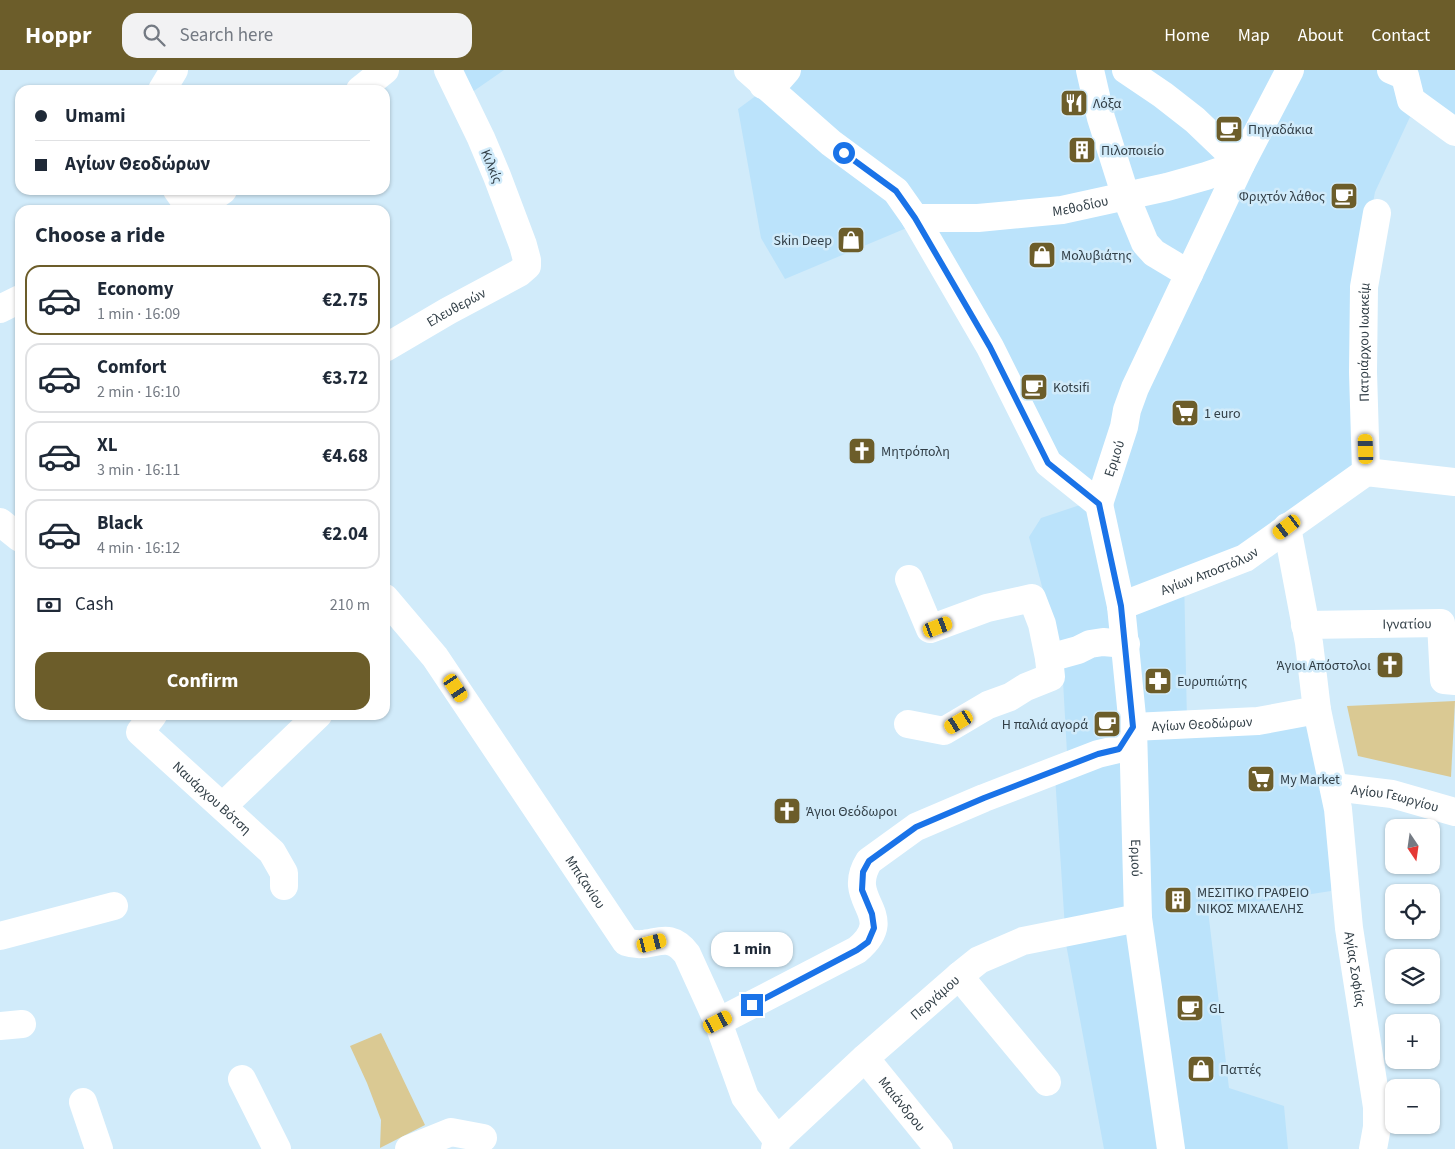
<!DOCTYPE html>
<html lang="en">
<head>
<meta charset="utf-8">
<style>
	:root { --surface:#fff; --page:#f2f2f3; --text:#1f2937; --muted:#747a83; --line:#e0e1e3; --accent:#6c5d2a }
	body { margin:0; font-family:"Source Sans 3",sans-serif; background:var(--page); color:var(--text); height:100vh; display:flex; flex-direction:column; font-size:19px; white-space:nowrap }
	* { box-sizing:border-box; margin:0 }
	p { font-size:16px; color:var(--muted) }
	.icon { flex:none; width:28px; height:28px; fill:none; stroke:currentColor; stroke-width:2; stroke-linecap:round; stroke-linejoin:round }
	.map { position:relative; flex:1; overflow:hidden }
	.details { position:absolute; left:15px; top:135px; width:375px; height:515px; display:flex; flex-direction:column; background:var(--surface); border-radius:15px; box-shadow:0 1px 4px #0004 }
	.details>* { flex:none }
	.banner { position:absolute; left:15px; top:15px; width:375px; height:110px; border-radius:15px; box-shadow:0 1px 4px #0004; display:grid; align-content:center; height:110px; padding:0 20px; background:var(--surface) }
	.needle { width:32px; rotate:167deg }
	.buttons { position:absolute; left:1385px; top:749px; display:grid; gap:10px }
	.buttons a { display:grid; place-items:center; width:55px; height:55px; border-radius:10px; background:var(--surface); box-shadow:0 1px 4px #0004; font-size:25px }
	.end { position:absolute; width:22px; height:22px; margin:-11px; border:6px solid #1a73e8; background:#fff; box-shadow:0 0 0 2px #fff }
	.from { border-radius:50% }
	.bubble { position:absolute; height:35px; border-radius:15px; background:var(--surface); box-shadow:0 1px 4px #0004; font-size:16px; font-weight:700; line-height:35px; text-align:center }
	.car { position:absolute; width:15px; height:30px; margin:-15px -8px; border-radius:6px; box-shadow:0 0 4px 1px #0007; background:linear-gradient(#f5c518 24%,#345 0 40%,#f5c518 0 76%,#345 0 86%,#f5c518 0) }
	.banner b { display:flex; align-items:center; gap:18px; height:48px; font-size:19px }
	.banner b+b { border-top:1px solid var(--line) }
	.banner i { width:12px; height:12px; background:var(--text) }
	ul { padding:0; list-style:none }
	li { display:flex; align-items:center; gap:15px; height:70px; margin:0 10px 8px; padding:0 10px; border:2px solid var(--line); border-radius:15px }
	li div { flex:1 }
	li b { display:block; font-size:19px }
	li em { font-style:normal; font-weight:700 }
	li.selected { border-color:var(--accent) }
	li>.icon { width:45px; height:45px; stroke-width:1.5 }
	h2 { padding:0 20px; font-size:22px; line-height:60px }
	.pay { display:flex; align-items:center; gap:12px; height:55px; padding:0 20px; font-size:19px }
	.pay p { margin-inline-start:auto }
	.action { display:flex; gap:10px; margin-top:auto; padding:10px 20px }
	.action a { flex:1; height:58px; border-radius:15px; background:var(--accent); color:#fff; font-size:20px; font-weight:700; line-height:58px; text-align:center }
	header { display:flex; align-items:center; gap:30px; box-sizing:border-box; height:70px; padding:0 25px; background:var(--accent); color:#fff }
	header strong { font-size:24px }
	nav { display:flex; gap:28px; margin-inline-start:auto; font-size:18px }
	.search { width:350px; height:45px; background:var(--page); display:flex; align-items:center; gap:12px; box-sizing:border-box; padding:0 18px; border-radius:15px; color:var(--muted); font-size:19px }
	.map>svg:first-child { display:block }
</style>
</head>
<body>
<header>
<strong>Hoppr</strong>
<div class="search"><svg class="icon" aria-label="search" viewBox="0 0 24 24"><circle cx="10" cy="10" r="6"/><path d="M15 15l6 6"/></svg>Search here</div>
<nav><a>Home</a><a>Map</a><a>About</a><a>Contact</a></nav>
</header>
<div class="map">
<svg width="1455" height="1079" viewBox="0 0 1455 1079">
	<rect width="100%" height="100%" fill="#d1ebfa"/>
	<!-- built -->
	<g fill="#bbe3fb">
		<path d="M 454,0 L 504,0 L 468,25 Z"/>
		<path d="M 743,0 L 1455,0 L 1455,75 L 1410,47 L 1375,122 L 1358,214 L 1358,398 L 1244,485 L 1184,505 L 1187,652 L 1118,676 L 1067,683 L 1062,593 L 1029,467 L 1041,448 L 1080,435 L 921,152 L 785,209 L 761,168 L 738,39 L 761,22 Z"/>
		<path d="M 1314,643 L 1337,785 L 1331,821 L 1208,840 L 1229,1018 L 1284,1036 L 1288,1079 L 1104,1079 L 1066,874 L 1055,706 L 1140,664 Z"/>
	</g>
	<!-- green -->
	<g fill="#dac993">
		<path d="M 1455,631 L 1451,707 L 1358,686 L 1347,636 Z"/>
		<path d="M 381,963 L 425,1055 L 380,1078 L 381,1050 L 367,1013 L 350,976 Z"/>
	</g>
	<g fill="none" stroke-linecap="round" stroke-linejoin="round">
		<!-- pedestrian -->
		<g stroke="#fff" stroke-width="28">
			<path id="s1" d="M 1099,434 L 1124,357 L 1127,340 L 1135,318 L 1241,94 L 1290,0"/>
			<path id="s2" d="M 1305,555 L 1441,553 L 1444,610 L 1455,611"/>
			<path id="s3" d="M 1133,657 L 1138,848 L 1171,1079"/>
		</g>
		<!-- minor -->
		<g stroke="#fff" stroke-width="28">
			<path d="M 748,0 L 831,73 L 896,121 L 915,148 L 990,277 L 1048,393 L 1099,434 L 1121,536 L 1133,657"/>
			<path d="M 1090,0 L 1101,48 L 1126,127 L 1145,173 L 1154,183 L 1189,204"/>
			<path d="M 1391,0 L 1405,6 L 1411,30 L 1455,62"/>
			<path d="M 763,15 L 780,8 L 787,0"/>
			<path d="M 162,20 L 174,0"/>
			<path d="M 360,20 L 385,0"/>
			<path d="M 177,120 L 191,140"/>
			<path d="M 195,140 L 223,120"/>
			<path id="s4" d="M 915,148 L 978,148 L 1062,140 L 1167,117 L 1206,106 L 1241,94 L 1195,50 L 1163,25 L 1126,0"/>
			<path d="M 0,239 L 20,229"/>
			<path id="s5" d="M 385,278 L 448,241 L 519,203 L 527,196 L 527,190 L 523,175 L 497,106 L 481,68 L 448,0"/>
			<path id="s6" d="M 1366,402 L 1363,302 L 1364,217 L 1377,143"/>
			<path d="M 0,452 L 20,468"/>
			<path id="s7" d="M 1287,457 L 1309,573 L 1317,640 L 1338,739 L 1349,858 L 1377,1037 L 1377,1057 L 1373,1079"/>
			<path d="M 909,509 L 930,559 L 987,538 L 1032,528 L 1042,554 L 1049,588"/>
			<path id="s8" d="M 385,528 L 435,587 L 626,872 C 653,881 666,857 687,884 L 718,952 L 745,1027 L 777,1070"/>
			<path id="s9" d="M 1121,536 L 1245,488 L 1366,402 L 1455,412"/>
			<path id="s10" d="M 153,645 L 140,662 L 272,782 L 284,803 L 284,816"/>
			<path d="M 908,654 L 944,661 L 988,635 L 1010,627 L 1026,617 L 1051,607 L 1049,588 L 1078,580 L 1090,574 L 1103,572 L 1126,574"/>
			<path id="s11" d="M 1133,657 L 1258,651 L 1317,640"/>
			<path id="s12" d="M 1334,717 L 1392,724 L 1455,742"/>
			<path d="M 223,736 L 318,645"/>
			<path d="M 0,866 L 114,836"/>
			<path d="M 959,906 L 1047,1012"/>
			<path d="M 718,952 L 857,880 C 900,844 843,832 869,791 L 916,757 L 984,728 L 1098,684 L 1119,679 L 1133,657"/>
			<path d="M 0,956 L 22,954"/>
			<path id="s13" d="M 865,988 L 939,1079"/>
			<path d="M 242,1009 L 277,1079"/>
			<path d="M 83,1032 L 99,1079"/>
			<path d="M 409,1079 L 451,1062 L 483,1068"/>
			<path id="s14" d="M 775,1079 L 777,1070 L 865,988 L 959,906 L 979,890 L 1023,871 L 1138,848"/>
		</g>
	</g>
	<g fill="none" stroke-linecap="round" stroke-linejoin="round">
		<!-- route -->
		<path stroke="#1a73e8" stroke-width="6" d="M 752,935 L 857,880 L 868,872 L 874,858 L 872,844 L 862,820 L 863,802 L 869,791 L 916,757 L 984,728 L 1098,684 L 1119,679 L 1133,657 L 1121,536 L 1099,434 L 1048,393 L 990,277 L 915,148 L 896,121 L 844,83"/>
	</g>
	<!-- icons -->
	<defs>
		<symbol id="restaurant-square" viewBox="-11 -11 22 22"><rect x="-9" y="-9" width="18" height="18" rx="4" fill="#6c5d2a" stroke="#d1ebfa"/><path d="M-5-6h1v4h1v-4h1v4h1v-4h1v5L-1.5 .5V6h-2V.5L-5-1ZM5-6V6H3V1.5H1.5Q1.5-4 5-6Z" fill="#fff"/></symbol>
		<symbol id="cafe-square" viewBox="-11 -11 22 22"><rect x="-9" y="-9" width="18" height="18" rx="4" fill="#6c5d2a" stroke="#d1ebfa"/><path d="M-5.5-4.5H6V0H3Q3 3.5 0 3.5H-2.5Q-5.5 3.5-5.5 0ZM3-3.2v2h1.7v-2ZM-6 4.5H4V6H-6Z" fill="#fff"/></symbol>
		<symbol id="building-square" viewBox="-11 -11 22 22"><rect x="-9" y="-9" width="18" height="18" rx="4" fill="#6c5d2a" stroke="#d1ebfa"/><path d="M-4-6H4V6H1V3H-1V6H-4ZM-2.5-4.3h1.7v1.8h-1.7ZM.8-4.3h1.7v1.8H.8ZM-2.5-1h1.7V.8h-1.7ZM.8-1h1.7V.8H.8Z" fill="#fff"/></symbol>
		<symbol id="shop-square" viewBox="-11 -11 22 22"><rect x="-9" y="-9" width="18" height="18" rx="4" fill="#6c5d2a" stroke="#d1ebfa"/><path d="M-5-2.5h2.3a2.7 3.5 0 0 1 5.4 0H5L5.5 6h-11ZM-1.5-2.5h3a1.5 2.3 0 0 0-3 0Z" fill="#fff"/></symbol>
		<symbol id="supermarket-square" viewBox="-11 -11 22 22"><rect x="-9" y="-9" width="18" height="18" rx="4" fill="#6c5d2a" stroke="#d1ebfa"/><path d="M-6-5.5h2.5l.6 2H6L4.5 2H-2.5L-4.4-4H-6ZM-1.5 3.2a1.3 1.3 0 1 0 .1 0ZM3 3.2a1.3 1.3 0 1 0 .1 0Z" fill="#fff"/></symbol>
		<symbol id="church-square" viewBox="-11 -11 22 22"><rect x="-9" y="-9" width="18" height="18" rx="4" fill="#6c5d2a" stroke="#d1ebfa"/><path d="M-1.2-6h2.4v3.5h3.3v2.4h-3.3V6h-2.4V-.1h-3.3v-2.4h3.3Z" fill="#fff"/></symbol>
		<symbol id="pharmacy-square" viewBox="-11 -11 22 22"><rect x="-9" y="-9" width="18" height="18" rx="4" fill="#6c5d2a" stroke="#d1ebfa"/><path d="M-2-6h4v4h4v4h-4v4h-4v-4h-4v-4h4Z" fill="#fff"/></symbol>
	</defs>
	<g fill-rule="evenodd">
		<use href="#restaurant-square" x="1058" y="17" width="32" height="32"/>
		<use href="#cafe-square" x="1213" y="43" width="32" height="32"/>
		<use href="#building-square" x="1066" y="64" width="32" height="32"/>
		<use href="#cafe-square" x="1328" y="110" width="32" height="32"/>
		<use href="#shop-square" x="835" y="154" width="32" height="32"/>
		<use href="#shop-square" x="1026" y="169" width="32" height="32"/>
		<use href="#cafe-square" x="1018" y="301" width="32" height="32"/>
		<use href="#supermarket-square" x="1169" y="327" width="32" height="32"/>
		<use href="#church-square" x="846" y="365" width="32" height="32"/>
		<use href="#church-square" x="1374" y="579" width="32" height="32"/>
		<use href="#pharmacy-square" x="1142" y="595" width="32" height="32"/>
		<use href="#cafe-square" x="1091" y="638" width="32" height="32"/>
		<use href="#supermarket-square" x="1245" y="693" width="32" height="32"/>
		<use href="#church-square" x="771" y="725" width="32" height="32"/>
		<use href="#building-square" x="1162" y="814" width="32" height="32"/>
		<use href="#cafe-square" x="1174" y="922" width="32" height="32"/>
		<use href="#shop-square" x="1185" y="983" width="32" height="32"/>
	</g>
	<g text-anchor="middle" stroke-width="5" stroke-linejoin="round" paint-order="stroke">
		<!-- poi labels -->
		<g font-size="14" fill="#323f47" stroke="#d1ebfa" text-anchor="start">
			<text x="1093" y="38">Λόξα</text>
			<text x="1248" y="64">Πηγαδάκια</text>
			<text x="1101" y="85">Πιλοποιείο</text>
			<text x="1325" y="131" text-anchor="end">Φριχτόν λάθος</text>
			<text x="832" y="175" text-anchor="end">Skin Deep</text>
			<text x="1061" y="190">Μολυβιάτης</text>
			<text x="1053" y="322">Kotsifi</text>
			<text x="1204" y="348">1 euro</text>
			<text x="881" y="386">Μητρόπολη</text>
			<text x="1371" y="600" text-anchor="end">Άγιοι Απόστολοι</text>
			<text x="1177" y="616">Ευρυπιώτης</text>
			<text x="1088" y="659" text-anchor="end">Η παλιά αγορά</text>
			<text x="1280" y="714">My Market</text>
			<text x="806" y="746">Άγιοι Θεόδωροι</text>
			<text x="1197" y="827">ΜΕΣΙΤΙΚΟ ΓΡΑΦΕΙΟ<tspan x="1197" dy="16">ΝΙΚΟΣ ΜΙΧΑΛΕΛΗΣ</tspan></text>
			<text x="1209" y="943">GL</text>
			<text x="1220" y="1004">Παττές</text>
		</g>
		<!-- street labels -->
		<g font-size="14" fill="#323f47" stroke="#d1ebfa">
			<text transform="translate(492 96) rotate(68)" y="5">Κιλκίς</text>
			<text dy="5" stroke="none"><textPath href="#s4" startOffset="166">Μεθοδίου</textPath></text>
			<text dy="5" stroke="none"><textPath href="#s5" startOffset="82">Ελευθερών</textPath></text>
			<text dy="5" stroke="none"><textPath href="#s6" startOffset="130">Πατριάρχου Ιωακείμ</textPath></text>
			<text dy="5" stroke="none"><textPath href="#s1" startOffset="48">Ερμού</textPath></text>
			<text dy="5" stroke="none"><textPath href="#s9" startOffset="95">Αγίων Αποστόλων</textPath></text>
			<text dy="5" stroke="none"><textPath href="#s2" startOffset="102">Ιγνατίου</textPath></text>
			<text dy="5" stroke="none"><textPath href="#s11" startOffset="69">Αγίων Θεοδώρων</textPath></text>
			<text dy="5" stroke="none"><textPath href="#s10" startOffset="119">Ναυάρχου Βότση</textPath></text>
			<text dy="5" stroke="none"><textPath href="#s12" startOffset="62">Αγίου Γεωργίου</textPath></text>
			<text dy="5" stroke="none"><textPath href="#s3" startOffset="131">Ερμού</textPath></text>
			<text dy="5" stroke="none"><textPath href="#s8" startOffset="348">Μπιζανίου</textPath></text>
			<text dy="5" stroke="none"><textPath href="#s7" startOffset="448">Αγίας Σοφίας</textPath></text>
			<text dy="5" stroke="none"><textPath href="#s14" startOffset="222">Περγάμου</textPath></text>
			<text dy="5" stroke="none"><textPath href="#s13" startOffset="59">Μαιάνδρου</textPath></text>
		</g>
	</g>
</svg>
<div class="buttons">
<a><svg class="needle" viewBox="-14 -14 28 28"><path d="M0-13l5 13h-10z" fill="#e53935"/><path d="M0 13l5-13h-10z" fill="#747a83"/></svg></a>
<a><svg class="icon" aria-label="locate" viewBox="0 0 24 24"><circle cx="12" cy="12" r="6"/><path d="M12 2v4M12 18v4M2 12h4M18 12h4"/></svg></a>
<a><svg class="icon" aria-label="layers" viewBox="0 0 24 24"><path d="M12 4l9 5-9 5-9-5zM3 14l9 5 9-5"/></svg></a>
<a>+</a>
<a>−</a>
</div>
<i class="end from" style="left:844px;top:83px"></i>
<i class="end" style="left:752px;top:935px"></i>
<div class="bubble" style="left:711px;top:862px;width:82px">1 min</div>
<i class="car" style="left:1366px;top:379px;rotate:358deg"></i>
<i class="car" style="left:1287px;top:457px;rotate:233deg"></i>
<i class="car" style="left:938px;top:557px;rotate:69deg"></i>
<i class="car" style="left:456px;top:618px;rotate:146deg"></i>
<i class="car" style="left:959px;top:652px;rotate:239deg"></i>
<i class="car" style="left:652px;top:873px;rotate:76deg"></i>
<i class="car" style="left:718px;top:952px;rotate:63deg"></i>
<div class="banner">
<b><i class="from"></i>Umami</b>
<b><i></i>Αγίων Θεοδώρων</b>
</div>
<section class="details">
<h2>Choose a ride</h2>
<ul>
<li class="selected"><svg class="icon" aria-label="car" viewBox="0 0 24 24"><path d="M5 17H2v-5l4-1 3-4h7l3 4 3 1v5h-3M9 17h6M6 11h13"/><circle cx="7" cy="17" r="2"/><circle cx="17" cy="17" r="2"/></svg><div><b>Economy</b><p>1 min · 16:09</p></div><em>€2.75</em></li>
<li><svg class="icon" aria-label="car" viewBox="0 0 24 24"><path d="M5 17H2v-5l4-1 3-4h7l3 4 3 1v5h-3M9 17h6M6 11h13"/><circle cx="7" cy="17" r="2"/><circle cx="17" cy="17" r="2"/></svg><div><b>Comfort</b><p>2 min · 16:10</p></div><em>€3.72</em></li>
<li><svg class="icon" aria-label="car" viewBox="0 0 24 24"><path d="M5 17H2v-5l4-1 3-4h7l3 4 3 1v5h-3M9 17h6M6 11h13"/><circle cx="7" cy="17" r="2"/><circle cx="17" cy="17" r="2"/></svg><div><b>XL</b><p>3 min · 16:11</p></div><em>€4.68</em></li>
<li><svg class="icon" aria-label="car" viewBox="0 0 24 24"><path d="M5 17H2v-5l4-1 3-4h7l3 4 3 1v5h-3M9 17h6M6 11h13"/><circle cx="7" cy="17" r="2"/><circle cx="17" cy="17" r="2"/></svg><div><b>Black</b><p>4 min · 16:12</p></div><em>€2.04</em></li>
</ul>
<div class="pay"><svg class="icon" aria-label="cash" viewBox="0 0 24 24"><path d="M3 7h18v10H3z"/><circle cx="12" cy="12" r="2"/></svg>Cash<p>210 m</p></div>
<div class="action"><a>Confirm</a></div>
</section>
</div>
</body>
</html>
